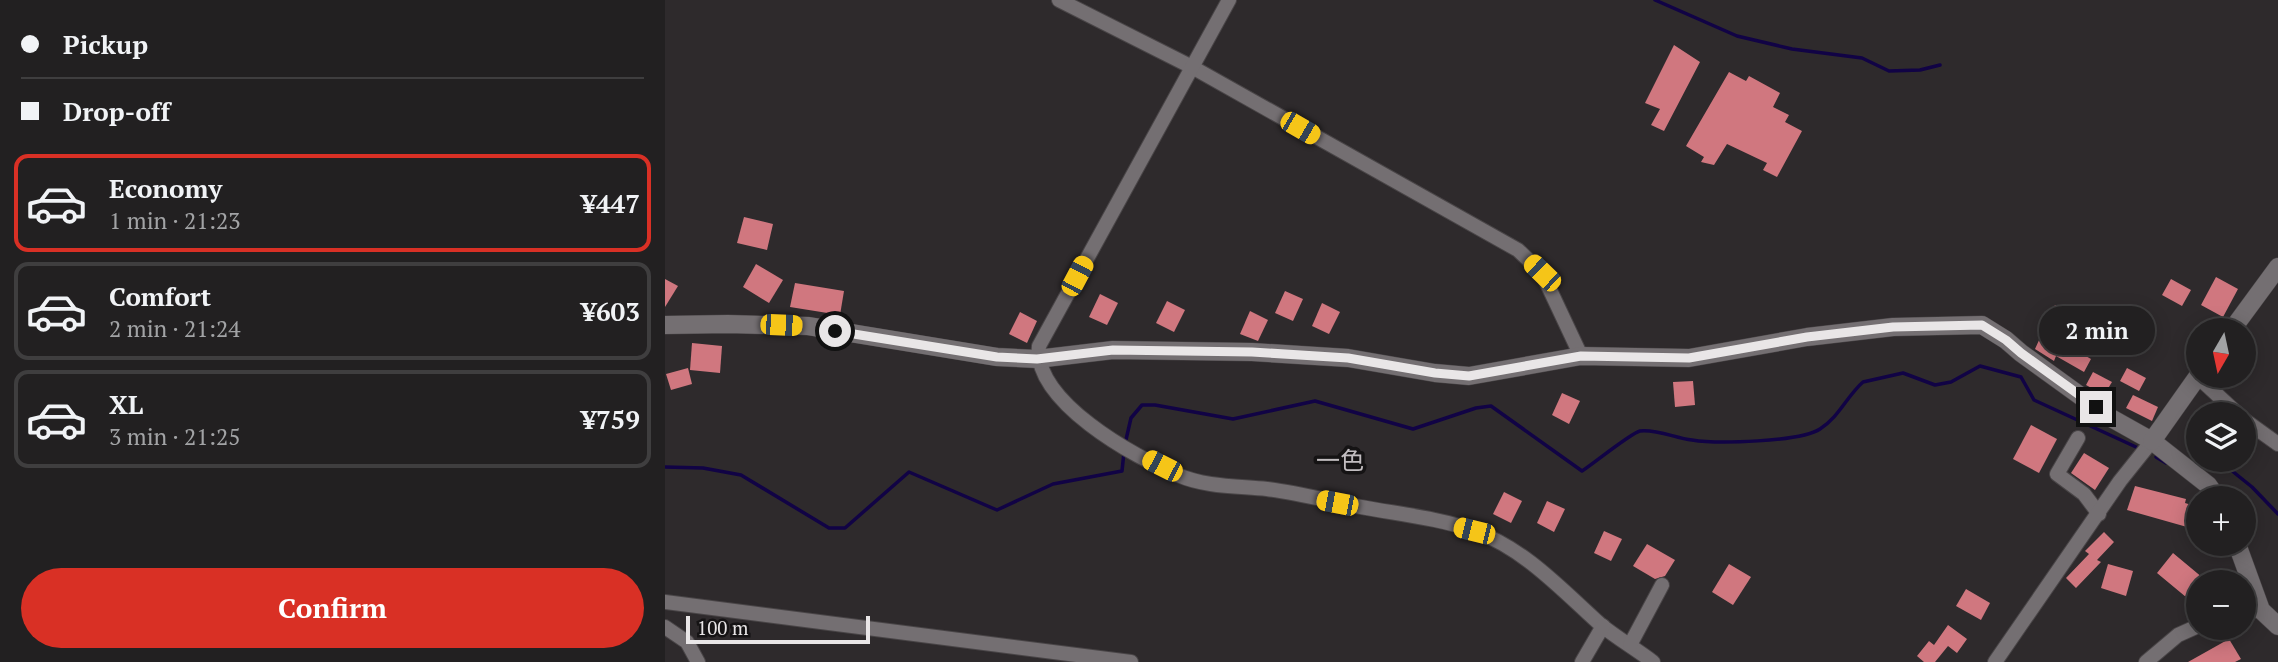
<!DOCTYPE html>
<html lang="en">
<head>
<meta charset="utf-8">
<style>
	:root { --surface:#222021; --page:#2a282a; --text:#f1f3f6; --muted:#a2a3a5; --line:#3f3e3f; --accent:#d93025 }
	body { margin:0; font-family:"PT Serif","Noto Sans JP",serif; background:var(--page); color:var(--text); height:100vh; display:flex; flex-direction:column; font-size:26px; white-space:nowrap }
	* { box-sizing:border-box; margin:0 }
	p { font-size:23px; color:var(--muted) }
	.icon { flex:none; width:38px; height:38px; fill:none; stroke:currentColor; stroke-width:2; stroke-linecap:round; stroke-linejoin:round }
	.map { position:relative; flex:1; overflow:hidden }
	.sheet { display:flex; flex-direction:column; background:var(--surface); width:665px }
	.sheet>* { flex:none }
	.banner { display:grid; align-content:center; height:154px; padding:0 21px; background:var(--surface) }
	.needle { width:46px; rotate:189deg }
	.fabs { position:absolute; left:1521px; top:318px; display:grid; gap:14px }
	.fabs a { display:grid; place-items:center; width:70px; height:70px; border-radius:50%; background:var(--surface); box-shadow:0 4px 18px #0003,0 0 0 2px var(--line); font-size:35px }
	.scale { position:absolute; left:21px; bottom:18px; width:184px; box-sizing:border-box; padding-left:7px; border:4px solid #e9e6e7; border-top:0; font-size:19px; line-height:24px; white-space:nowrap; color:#e9e6e7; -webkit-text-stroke:5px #151314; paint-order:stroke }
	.end { position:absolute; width:32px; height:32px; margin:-16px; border:9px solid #e9e6e7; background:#111; box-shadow:0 0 0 4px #111 }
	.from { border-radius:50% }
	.bubble { position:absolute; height:49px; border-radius:24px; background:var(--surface); box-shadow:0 4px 18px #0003,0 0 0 2px var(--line); font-size:23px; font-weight:700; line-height:49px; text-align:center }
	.car { position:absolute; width:21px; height:42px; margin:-21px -10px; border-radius:9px; box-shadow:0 0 5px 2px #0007; background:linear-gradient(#f5c518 24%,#345 0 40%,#f5c518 0 76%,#345 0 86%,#f5c518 0) }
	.banner b { display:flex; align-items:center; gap:24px; height:66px; font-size:26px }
	.banner b+b { border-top:2px solid var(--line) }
	.banner i { width:18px; height:18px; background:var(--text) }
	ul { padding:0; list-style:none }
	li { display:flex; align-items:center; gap:21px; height:98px; margin:0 14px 10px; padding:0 7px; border:4px solid var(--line); border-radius:14px }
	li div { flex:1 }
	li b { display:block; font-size:26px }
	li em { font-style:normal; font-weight:700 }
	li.on { border-color:var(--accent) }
	li>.icon { width:63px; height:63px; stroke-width:1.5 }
	.cta { display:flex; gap:14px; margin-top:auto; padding:14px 21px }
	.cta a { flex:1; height:80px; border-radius:42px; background:var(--accent); color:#fff; font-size:28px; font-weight:700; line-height:80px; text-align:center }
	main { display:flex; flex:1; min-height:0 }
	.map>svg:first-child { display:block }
</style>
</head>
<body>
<main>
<section class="sheet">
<div class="banner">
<b><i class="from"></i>Pickup</b>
<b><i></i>Drop-off</b>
</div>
<ul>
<li class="on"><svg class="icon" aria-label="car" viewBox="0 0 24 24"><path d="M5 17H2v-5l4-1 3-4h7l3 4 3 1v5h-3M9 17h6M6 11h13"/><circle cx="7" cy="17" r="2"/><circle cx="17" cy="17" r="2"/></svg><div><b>Economy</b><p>1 min · 21:23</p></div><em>¥447</em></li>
<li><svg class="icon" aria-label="car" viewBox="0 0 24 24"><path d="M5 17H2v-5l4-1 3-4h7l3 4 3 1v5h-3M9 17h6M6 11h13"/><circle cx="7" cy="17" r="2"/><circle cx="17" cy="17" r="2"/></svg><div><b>Comfort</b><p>2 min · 21:24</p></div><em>¥603</em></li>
<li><svg class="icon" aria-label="car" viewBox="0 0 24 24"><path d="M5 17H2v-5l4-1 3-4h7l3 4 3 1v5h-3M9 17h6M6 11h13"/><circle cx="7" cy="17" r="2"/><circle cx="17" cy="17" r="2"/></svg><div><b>XL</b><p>3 min · 21:25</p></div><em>¥759</em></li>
</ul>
<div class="cta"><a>Confirm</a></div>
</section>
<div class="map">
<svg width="1613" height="662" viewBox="0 0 1613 662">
	<rect width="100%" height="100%" fill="#2e2a2c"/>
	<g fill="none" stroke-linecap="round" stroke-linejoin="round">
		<!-- stream -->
		<g stroke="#110345" stroke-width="3.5">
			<path d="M 990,0 L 1072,36 L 1127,49 L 1197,58 L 1224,71 L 1255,70 L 1275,65"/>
			<path d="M 460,444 L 466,418 L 477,405 L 490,405 L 568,419 L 650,401 L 748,429 L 811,408 L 826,406 L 917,471 C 928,464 966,433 975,431 C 992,429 1010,438 1027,440 C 1051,444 1136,442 1155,429 C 1174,417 1182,396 1198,382 L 1238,373 L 1270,385 L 1286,382 L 1315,366 L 1356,377 L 1369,400 L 1471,447"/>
			<path d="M 1491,457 L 1501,463"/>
			<path d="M 1529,465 L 1561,466 L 1587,487 L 1613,514"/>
			<path d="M 0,467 L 38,468 L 76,475 L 164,528 L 180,528 L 244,472 L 332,510 L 388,484 L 457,471 L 459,452"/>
		</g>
	</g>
	<!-- building -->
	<g fill="#d0777f">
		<path d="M 1009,45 L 1035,62 L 999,131 L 986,125 L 995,109 L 980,103 Z"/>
		<path d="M 1064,72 L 1081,81 L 1084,76 L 1115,93 L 1108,107 L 1124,115 L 1120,122 L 1137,131 L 1112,177 L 1098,170 L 1102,163 L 1062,144 L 1049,165 L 1036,162 L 1039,157 L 1021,146 Z"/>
		<path d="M 79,217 L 108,224 L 102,250 L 72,243 Z"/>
		<path d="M 91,264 L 118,280 L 104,303 L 78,287 Z"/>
		<path d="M 1551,277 L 1573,289 L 1558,317 L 1536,305 Z"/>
		<path d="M 0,279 L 13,286 L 0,307 Z"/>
		<path d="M 1506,279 L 1526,290 L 1517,306 L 1497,295 Z"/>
		<path d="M 130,283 L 179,291 L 175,315 L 125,307 Z"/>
		<path d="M 620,291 L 638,299 L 628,321 L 610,313 Z"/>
		<path d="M 435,294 L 453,303 L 442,325 L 424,317 Z"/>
		<path d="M 502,301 L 520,310 L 509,332 L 491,323 Z"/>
		<path d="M 657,303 L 675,312 L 664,334 L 647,326 Z"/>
		<path d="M 1390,305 L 1409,316 L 1399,335 L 1401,336 L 1398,343 L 1426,359 L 1419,372 L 1391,356 L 1389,361 L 1370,349 Z"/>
		<path d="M 585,311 L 603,320 L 593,341 L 575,334 Z"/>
		<path d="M 355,312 L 372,321 L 362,343 L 344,334 Z"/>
		<path d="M 27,343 L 57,346 L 55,373 L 25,370 Z"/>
		<path d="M 23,368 L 27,384 L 6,390 L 1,374 Z"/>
		<path d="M 1462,368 L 1481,378 L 1474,391 L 1455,381 Z"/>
		<path d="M 1428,372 L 1447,382 L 1439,395 L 1421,385 Z"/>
		<path d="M 1028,381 L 1030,405 L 1010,407 L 1008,382 Z"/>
		<path d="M 897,393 L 915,401 L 904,424 L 887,415 Z"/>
		<path d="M 1468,395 L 1493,407 L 1487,421 L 1461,408 Z"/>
		<path d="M 1366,425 L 1392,439 L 1374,473 L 1348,459 Z"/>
		<path d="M 1419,453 L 1444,468 L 1430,490 L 1406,473 Z"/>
		<path d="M 1470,486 L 1521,499 L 1520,503 L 1533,507 L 1533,533 L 1521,530 L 1522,527 L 1462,510 Z"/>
		<path d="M 839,492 L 857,501 L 846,523 L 828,514 Z"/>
		<path d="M 882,501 L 900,509 L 889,532 L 872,523 Z"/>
		<path d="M 939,531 L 957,539 L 946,561 L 929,553 Z"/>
		<path d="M 1439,532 L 1449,542 L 1432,560 L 1436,562 L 1411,588 L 1401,578 L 1424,554 L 1420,551 Z"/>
		<path d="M 982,544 L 1010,560 L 1000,576 L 990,579 L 968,566 Z"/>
		<path d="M 1508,553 L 1544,583 L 1533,583 L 1533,607 L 1492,573 Z"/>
		<path d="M 1064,564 L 1086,577 L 1068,605 L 1047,592 Z"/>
		<path d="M 1443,564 L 1468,571 L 1461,596 L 1436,588 Z"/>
		<path d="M 1301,589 L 1325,603 L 1316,620 L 1291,606 Z"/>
		<path d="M 1283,625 L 1302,639 L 1292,653 L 1283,646 L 1270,662 L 1259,662 L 1252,656 L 1264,641 L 1269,645 Z"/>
		<path d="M 1564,639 L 1576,659 L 1570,662 L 1523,662 Z"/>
	</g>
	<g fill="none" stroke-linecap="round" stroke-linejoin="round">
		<defs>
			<g id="minor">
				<path d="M 394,0 L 527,67 L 853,250 L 877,273 L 916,356"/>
				<path d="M 564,0 L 374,346 C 368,401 469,457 513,475 C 540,487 573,486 602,489 C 633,493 664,501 696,507 C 733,514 774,518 810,531 C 860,549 897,590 936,625 C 952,638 971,649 988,662"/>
				<path d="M 1533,377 L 1574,415"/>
				<path d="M 1578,419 L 1613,444"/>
				<path d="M 1413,438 L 1392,474 L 1419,494 L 1434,514"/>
				<path d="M 0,602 L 466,662"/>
				<path d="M 1578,612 L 1596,610"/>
				<path d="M 0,627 L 22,642 L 33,662"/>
				<path d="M 965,645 L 997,585"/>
				<path d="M 917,662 L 938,626"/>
				<path d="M 1330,662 L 1455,481 L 1487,441"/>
				<path d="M 1481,662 L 1513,635 L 1533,626"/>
			</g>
			<g id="tertiary">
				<path d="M 0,325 L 63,324 L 143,326 L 332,357 L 372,359 L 448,350 L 587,352 L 683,358 L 770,373 L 804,376 L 916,356 L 1024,358 L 1142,337 L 1228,327 L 1317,325 L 1341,340 L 1356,353 L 1446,418 L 1487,441 L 1543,485 L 1553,499"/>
				<path d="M 1566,331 L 1613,267"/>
				<path d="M 1487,441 L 1533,376"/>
				<path d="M 1572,544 L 1596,610 L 1613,626"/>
			</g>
		</defs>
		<!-- minor casing -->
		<use href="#minor" stroke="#494547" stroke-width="16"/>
		<!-- tertiary casing -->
		<use href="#tertiary" stroke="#494547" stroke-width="19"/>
		<!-- minor -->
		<use href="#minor" stroke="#746f72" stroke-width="14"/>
		<!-- tertiary -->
		<use href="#tertiary" stroke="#746f72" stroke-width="18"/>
	</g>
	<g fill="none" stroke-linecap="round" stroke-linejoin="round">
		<!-- route -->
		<path stroke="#e9e6e7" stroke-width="9" d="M 170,331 L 332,357 L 372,359 L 448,350 L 587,352 L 683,358 L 770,373 L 804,376 L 916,356 L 1024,358 L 1142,337 L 1228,327 L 1317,325 L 1341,340 L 1356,353 L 1431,407"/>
	</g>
	<g text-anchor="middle" stroke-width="7" stroke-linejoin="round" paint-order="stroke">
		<!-- quarter labels -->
		<g font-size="24" fill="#c2bdc0" stroke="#151314">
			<text x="675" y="469">一色</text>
		</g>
	</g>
</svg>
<div class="fabs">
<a><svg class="needle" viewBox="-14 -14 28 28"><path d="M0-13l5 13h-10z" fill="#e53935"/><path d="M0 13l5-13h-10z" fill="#a2a3a5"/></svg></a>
<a><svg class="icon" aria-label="layers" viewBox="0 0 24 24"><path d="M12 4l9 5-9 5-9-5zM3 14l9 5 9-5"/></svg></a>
<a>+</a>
<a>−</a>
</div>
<div class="scale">100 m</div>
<i class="end from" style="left:170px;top:331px"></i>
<i class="end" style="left:1431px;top:407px"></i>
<div class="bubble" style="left:1374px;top:306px;width:116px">2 min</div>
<i class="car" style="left:635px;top:128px;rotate:120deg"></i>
<i class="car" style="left:877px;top:273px;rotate:314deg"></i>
<i class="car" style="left:412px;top:276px;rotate:28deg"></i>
<i class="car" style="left:116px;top:325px;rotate:92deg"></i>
<i class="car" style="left:497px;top:466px;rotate:297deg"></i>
<i class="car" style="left:672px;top:503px;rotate:281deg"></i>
<i class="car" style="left:809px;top:531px;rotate:284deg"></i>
</div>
</main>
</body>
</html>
